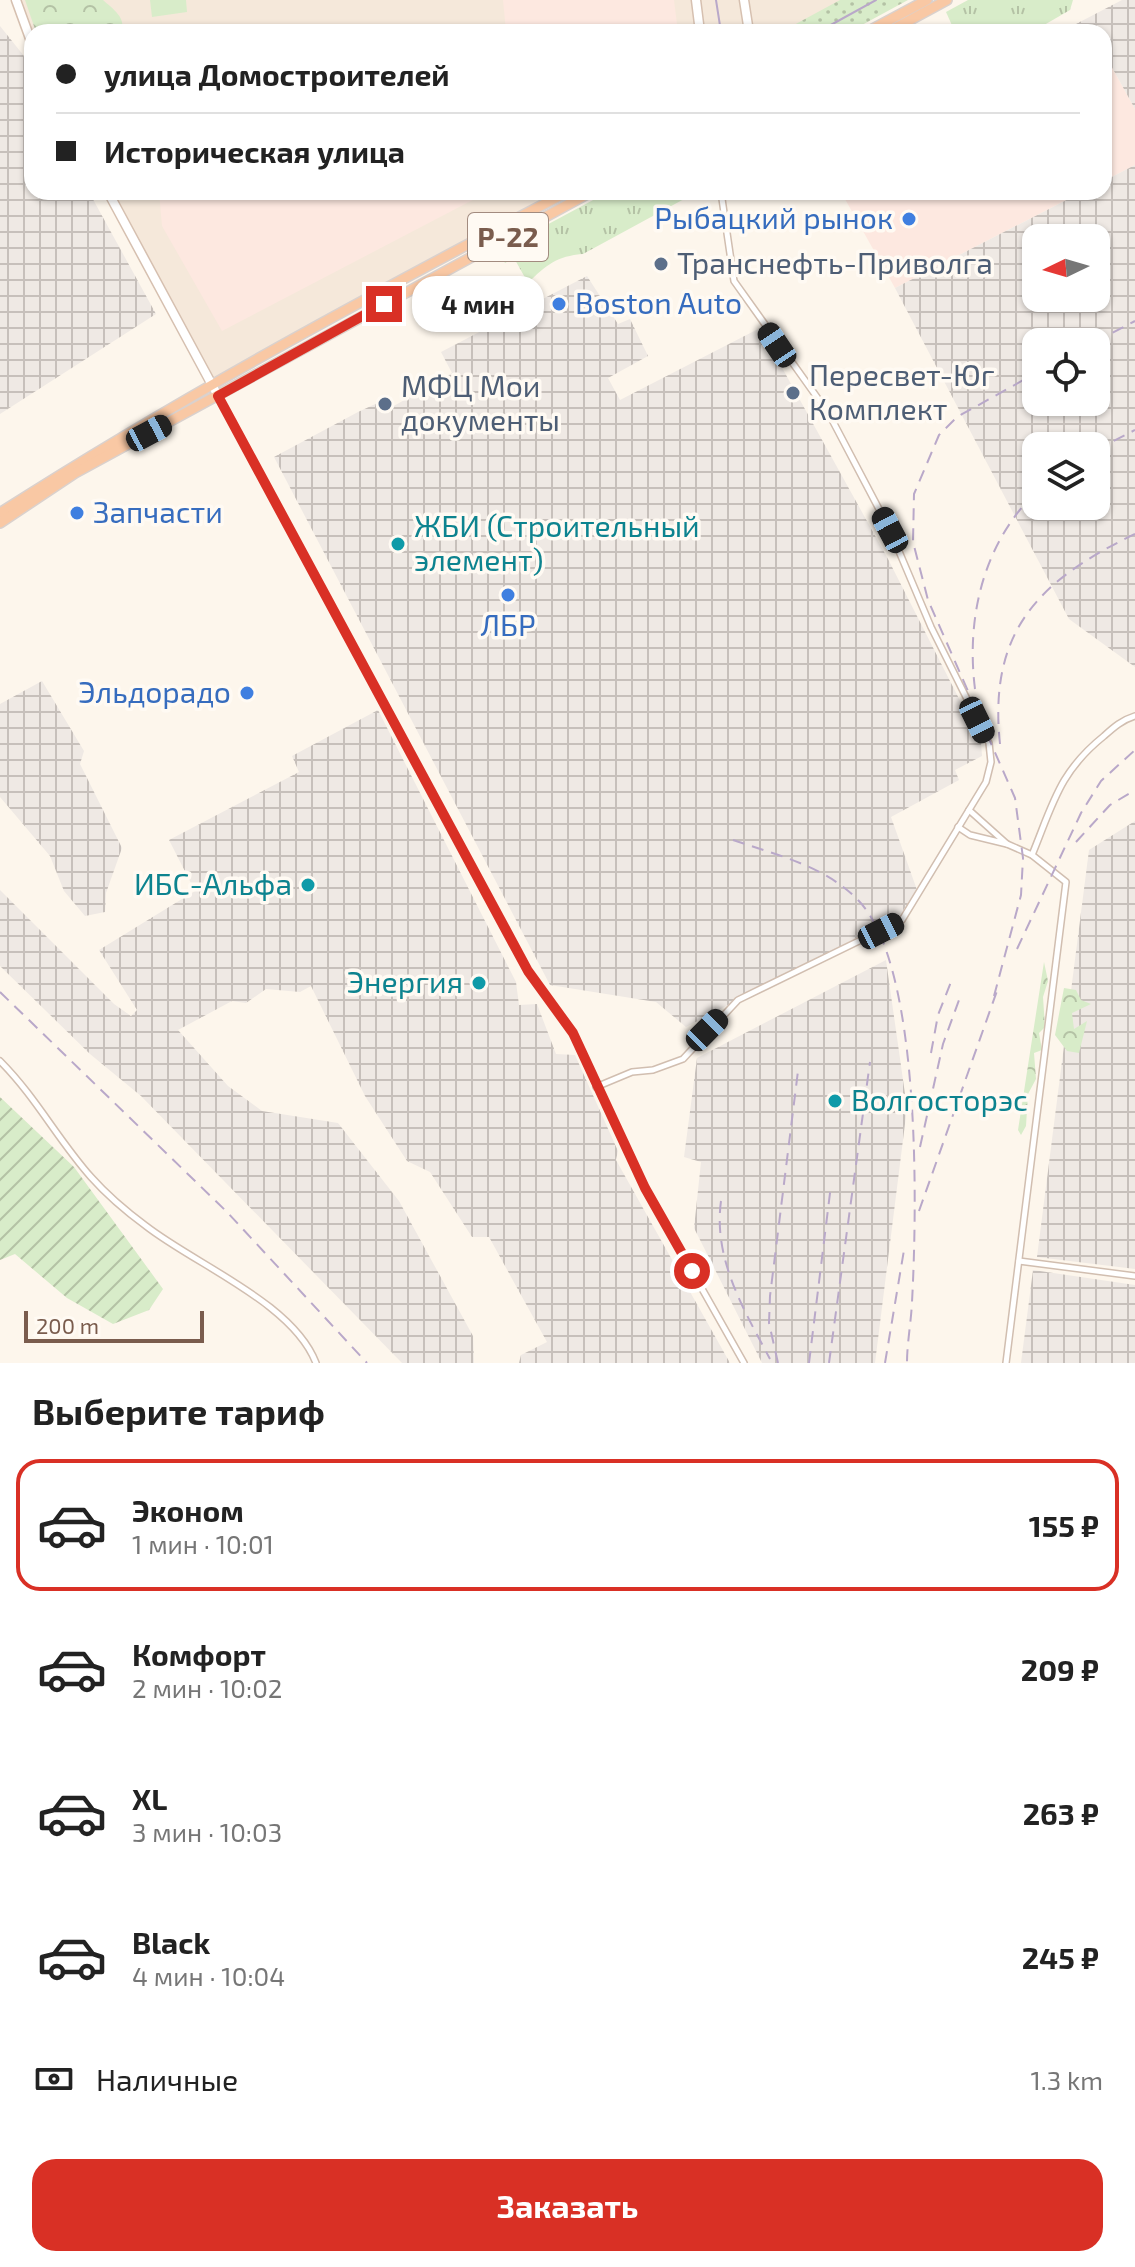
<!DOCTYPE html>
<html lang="ru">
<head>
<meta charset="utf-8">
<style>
	:root { --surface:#fff; --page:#f2f2f2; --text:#222; --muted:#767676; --line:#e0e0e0; --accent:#d93025 }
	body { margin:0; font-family:"Exo 2",sans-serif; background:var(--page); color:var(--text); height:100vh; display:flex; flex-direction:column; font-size:30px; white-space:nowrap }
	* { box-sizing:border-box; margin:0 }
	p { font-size:26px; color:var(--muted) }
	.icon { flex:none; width:44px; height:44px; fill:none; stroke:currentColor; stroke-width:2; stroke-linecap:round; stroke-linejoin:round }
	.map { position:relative; height:1363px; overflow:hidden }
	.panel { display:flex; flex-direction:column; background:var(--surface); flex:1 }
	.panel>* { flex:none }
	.banner { position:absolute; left:24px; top:24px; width:1088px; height:176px; border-radius:24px; box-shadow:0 2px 6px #0004; display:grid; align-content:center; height:176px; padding:0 32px; background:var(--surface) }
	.needle { width:52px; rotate:265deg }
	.controls { position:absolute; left:1022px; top:224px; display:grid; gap:16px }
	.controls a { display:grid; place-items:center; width:88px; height:88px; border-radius:16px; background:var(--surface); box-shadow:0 2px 6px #0004; font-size:40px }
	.scale { position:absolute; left:24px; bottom:20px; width:180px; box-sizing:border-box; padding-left:8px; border:4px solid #7a5c4d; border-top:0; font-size:22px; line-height:28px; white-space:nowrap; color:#7a5c4d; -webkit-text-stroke:6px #fffaf3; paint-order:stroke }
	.end { position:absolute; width:36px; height:36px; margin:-18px; border:10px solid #d93025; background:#fff; box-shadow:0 0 0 4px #fff }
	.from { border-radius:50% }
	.bubble { position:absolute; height:56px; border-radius:24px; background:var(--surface); box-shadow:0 2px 6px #0004; font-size:26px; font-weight:700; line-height:56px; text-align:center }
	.car { position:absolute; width:24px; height:48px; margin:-24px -12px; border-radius:10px; box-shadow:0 0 6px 2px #0007; background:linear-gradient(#222 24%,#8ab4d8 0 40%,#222 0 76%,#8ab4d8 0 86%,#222 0) }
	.banner b { display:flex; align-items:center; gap:28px; height:76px; font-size:30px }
	.banner b+b { border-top:2px solid var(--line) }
	.banner i { width:20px; height:20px; background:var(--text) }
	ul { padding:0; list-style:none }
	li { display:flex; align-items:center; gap:24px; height:132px; margin:0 16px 12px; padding:0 16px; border:4px solid transparent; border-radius:24px }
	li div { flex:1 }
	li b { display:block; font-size:30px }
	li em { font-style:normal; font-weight:700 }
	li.on { border-color:var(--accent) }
	li>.icon { width:72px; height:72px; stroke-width:1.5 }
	h2 { padding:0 32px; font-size:36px; line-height:96px }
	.pay { display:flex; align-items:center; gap:20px; height:88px; padding:0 32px; font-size:30px }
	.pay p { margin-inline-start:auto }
	.button { display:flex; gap:16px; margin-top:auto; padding:16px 32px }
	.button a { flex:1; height:92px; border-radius:24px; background:var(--accent); color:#fff; font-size:32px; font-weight:700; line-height:92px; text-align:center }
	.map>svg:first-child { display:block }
</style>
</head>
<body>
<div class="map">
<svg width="1135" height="1363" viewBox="0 0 1135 1363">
	<defs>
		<pattern id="industrial-grid" width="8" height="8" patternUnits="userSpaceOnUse" patternTransform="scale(2)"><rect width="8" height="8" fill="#efe9e4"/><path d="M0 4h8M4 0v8" fill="none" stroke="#c7c0bb"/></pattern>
		<pattern id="grass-tufts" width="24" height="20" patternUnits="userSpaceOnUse" patternTransform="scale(2)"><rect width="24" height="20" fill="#d8ecc9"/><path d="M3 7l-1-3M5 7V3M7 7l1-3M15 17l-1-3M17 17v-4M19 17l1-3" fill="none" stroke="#b4c2a5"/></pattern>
		<pattern id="forest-crowns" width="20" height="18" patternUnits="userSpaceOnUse" patternTransform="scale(2)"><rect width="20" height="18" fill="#d8ecc9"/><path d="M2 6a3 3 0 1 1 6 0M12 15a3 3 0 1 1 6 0" fill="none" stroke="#b4c2a5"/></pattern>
		<pattern id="park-dots" width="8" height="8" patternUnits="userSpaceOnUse" patternTransform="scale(2)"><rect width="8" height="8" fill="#d8ecc9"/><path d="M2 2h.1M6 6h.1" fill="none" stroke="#b4c2a5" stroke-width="1.8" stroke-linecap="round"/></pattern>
		<pattern id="garden-furrows" width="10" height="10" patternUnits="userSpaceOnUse" patternTransform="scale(2)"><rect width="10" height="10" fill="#d8ecc9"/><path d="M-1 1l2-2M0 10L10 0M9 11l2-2" fill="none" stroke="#b4c2a5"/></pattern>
	</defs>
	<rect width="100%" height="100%" fill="#fdf6ec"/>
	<!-- residential -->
	<g fill="#f5e8da">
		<path d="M 12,0 L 906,0 L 848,32 L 32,32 L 32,43 Z"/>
		<path d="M 109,192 L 561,192 L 213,386 Z"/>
	</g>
	<!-- commercial -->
	<g fill="#fde8e0">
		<path d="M 503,0 L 674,0 L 678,32 L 506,32 Z"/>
		<path d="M 1104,53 L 1135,109 L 1135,165 L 1104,181 Z"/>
		<path d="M 159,192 L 488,192 L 222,331 L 162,226 Z"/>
		<path d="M 841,192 L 1082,192 L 895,288 Z"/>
	</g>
	<!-- industrial -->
	<g fill="url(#industrial-grid)" fill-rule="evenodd">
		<path d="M 1122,0 L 1135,0 L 1135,109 L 1104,53 L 1104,32 L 1081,32 L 1076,24 Z"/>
		<path d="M 0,26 L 32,66 L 32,192 L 89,192 L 156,314 L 0,414 Z"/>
		<path d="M 1135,165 L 1135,667 L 1069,619 L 895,288 L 1082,192 L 1104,192 L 1104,181 ZM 1036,238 L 1096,238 L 1096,298 L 1036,298 ZM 1036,342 L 1096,342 L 1096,402 L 1036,402 ZM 1036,446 L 1096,446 L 1096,506 L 1036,506 Z"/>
		<path d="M 587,276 L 618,324 L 630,319 L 648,356 L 608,378 L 620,400 L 760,328 L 888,559 L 981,742 L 982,756 L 955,770 L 959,780 L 891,817 L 917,890 L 900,915 L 686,1027 L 656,1002 L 550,985 L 274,457 L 358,412 L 386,399 L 392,407 L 452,373 L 441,352 Z"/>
		<path d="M 42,681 L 84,751 L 80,764 L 122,848 L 106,893 L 105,912 L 85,916 L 64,891 L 50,856 L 0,797 L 0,704 Z"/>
		<path d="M 378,710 L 516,982 L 519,1005 L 537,1004 L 556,1054 L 575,1055 L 618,1151 L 616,1160 L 730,1363 L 519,1363 L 521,1355 L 547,1342 L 489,1237 L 472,1237 L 430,1172 L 407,1161 L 365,1096 L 311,986 L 300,992 L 266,989 L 246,1003 L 232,1001 L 178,1030 L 228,1086 L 262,1111 L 338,1123 L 399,1201 L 473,1336 L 474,1363 L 402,1363 L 141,1096 L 90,1054 L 0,966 L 0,890 L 114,1004 L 131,1016 L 137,1010 L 99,950 L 195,891 L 169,840 L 299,772 L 292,756 Z"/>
		<path d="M 1135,821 L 1135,1269 L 1037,1257 L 1089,850 Z"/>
		<path d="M 886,960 L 907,1108 L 875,1363 L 762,1363 L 694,1228 L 701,1162 L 684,1157 L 697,1058 Z"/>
		<path d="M 1033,1270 L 1135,1285 L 1135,1363 L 1021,1363 Z"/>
	</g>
	<!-- grass -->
	<g fill="url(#grass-tufts)">
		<path d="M 968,0 L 1073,0 L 1070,10 L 1032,32 L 955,32 L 946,12 Z"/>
		<path d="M 608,192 L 697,192 L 583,254 C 557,256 546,265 528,283 L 514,258 L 505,263 L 498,251 Z"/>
	</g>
	<!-- forest -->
	<g fill="url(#forest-crowns)">
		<path d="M 25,0 L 103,0 C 113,9 127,18 121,32 L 36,32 Z"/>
		<path d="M 1044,962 L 1048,981 L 1043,997 L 1045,1027 L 1039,1033 L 1042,1050 L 1034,1053 L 1036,1079 L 1028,1094 L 1026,1126 L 1021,1135 L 1018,1130 Z"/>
		<path d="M 1064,988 L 1076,990 L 1081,1000 L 1091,1004 L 1072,1013 L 1074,1029 L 1087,1021 L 1079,1053 L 1067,1051 L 1055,1035 Z"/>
	</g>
	<!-- park -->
	<path fill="url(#park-dots)" d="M 840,0 L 908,0 L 849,32 L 781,32 Z"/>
	<!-- garden -->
	<path fill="url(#garden-furrows)" d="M 0,1097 L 74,1167 L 163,1289 L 149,1310 L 113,1324 L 67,1298 L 15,1254 L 0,1260 Z"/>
	<!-- pitch -->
	<path fill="#d8ecc9" d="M 150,0 L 186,0 L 187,12 L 152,17 Z"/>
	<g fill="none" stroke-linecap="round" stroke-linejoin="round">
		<defs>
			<g id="minor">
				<path d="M 218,396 L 528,971 L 573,1033 L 645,1188 L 744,1363"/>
				<path d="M 958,827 L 970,835 L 1007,844 L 969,810"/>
				<path d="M 1032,855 C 1053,804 1059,772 1104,736 C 1114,727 1122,720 1135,716"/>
				<path d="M 0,1061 C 36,1097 58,1140 91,1177 C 107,1195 127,1212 146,1226 C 196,1265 293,1303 316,1363"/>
				<path d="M 596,1087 L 632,1072 L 653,1070 L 683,1059 L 738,1000 L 902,920 L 986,782 L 991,762 L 989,743 L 931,627 L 890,530 L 829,414 L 734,281 L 721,192"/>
				<path d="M 1019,1261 L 1135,1276"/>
				<path d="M 1006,1363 L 1066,882 L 1032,855 L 1007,844"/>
			</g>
			<g id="secondary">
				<path d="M 16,0 L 32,44"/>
				<path d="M 696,0 L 700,32"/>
				<path d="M 744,0 L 749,32"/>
				<path d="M 108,192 L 218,396"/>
			</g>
			<g id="trunk">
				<path d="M 867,32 L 927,0"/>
				<path d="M 888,32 L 947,0"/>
				<path d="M 0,513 C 182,396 375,293 567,192"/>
				<path d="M 0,523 L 75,473 L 591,192"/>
			</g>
		</defs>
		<!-- minor casing -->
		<use href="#minor" stroke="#d1beb0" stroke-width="8"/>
		<!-- secondary casing -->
		<use href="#secondary" stroke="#d6c0b0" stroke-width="11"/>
		<!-- trunk casing -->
		<use href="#trunk" stroke="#dad1cd" stroke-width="12"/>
		<!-- minor -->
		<use href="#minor" stroke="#fff" stroke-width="5"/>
		<!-- secondary -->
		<use href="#secondary" stroke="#fff" stroke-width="8"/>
		<!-- trunk -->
		<use href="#trunk" stroke="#f9c8a4" stroke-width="9"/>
		<!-- tram -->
		<g stroke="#b9a8c9" stroke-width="2">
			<path d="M 716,0 L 721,32"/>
			<path d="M 818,32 L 876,0"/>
		</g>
		<!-- rail -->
		<g stroke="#b9a8c9" stroke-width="2" stroke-dasharray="12 8" stroke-linecap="butt">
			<path d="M 1095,342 L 1135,321"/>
			<path d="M 1096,450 L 1135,430"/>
			<path d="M 975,689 C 966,618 983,544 1036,492"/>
			<path d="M 1000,744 C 988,631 1039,580 1135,534"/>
			<path d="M 733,840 C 777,855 825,866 858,900 C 922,965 917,1211 912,1302 C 911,1323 907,1343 907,1363"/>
			<path d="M 1076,842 L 1110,805 L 1135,790"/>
			<path d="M 1017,949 L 1081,813 L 1101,781 L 1135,750"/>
			<path d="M 0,992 L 227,1212 L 367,1363"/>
			<path d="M 994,996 L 1021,895 L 1023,858 L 1015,798 L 928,600 L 913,542 L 914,494 L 939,435 L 957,417 L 1036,373"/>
			<path d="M 931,1053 L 938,1015 L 951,982"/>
			<path d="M 920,1147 L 943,1044 L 959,1000"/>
			<path d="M 721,1201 C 713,1259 744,1310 770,1359"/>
			<path d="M 919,1211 L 998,988"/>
			<path d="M 778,1363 L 769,1323 L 770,1296 L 798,1071"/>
			<path d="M 809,1363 L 831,1185"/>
			<path d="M 829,1363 L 870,1062"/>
			<path d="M 885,1363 L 904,1250"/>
		</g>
	</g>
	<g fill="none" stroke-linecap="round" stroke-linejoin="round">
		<!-- route -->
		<path stroke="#d93025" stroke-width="10" d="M 384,304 L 218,396 L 528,971 L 573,1033 L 645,1188 L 692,1271"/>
	</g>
	<!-- markers -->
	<g fill="#3f7fe0" stroke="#fffaf3" stroke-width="3">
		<circle cx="909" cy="219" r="8"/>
		<circle cx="559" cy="304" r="8"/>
		<circle cx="77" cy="513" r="8"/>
		<circle cx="508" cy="595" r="8"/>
		<circle cx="247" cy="693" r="8"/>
	</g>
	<g fill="#5c6f8a" stroke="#fffaf3" stroke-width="3">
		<circle cx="661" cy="264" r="8"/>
		<circle cx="793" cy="393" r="8"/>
		<circle cx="385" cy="404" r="8"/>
	</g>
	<g fill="#0f9aa8" stroke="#fffaf3" stroke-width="3">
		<circle cx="398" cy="544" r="8"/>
		<circle cx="308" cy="885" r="8"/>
		<circle cx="479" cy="983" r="8"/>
		<circle cx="835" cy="1101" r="8"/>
	</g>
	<g text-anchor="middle" stroke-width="7" stroke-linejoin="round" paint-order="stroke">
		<!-- shield labels -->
		<rect fill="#fffaf3" stroke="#a28b7f" stroke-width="2" x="468" y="213" width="80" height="48" rx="6"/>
		<g font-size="28" font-weight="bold" fill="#7a5c4d">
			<text x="508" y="247">Р-22</text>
		</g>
		<!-- shop labels -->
		<g font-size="30" fill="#366cbe" stroke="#fffaf3" text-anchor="end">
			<text x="893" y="229">Рыбацкий рынок</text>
			<text x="575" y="314" text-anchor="start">Boston Auto</text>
			<text x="93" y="523" text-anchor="start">Запчасти</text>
			<text x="508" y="636" text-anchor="middle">ЛБР</text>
			<text x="231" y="703">Эльдорадо</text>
		</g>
		<!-- service labels -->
		<g font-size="30" fill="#4e5e75" stroke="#fffaf3" text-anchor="start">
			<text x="677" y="274">Транснефть-Приволга</text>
			<text x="809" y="386">Пересвет-Юг<tspan x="809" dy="34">Комплект</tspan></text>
			<text x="401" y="397">МФЦ Мои<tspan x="401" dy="34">документы</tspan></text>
		</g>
		<!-- culture labels -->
		<g font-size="30" fill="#0d838f" stroke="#fffaf3" text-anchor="start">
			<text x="414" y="537">ЖБИ (Строительный<tspan x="414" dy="34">элемент)</tspan></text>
			<text x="292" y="895" text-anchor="end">ИБС-Альфа</text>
			<text x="463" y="993" text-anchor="end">Энергия</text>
			<text x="851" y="1111">Волгосторэс</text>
		</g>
	</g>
</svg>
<div class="controls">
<a><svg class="needle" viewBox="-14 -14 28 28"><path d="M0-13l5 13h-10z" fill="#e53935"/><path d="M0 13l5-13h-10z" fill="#767676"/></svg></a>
<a><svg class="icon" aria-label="locate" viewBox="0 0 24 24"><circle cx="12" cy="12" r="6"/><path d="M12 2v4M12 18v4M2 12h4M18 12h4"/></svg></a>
<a><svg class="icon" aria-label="layers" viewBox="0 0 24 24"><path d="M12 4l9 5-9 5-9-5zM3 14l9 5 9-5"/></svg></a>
</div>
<div class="scale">200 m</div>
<i class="end from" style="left:692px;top:1271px"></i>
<i class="end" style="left:384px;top:304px"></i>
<div class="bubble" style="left:412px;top:276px;width:132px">4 мин</div>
<i class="car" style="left:777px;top:345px;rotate:326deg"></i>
<i class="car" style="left:149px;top:433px;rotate:62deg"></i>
<i class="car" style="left:890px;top:530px;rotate:332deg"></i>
<i class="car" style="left:977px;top:720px;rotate:154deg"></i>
<i class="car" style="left:881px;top:931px;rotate:63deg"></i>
<i class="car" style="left:707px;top:1030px;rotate:45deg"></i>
<div class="banner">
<b><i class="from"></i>улица Домостроителей</b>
<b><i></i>Историческая улица</b>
</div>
</div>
<section class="panel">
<h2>Выберите тариф</h2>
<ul>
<li class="on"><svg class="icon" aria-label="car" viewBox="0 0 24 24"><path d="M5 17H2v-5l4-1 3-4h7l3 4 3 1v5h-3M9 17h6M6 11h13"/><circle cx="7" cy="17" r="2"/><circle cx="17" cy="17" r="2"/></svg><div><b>Эконом</b><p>1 мин · 10:01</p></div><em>155 ₽</em></li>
<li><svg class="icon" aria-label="car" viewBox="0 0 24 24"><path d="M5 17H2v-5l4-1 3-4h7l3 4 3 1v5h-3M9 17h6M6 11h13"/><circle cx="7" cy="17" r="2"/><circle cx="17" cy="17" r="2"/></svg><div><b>Комфорт</b><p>2 мин · 10:02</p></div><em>209 ₽</em></li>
<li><svg class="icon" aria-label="car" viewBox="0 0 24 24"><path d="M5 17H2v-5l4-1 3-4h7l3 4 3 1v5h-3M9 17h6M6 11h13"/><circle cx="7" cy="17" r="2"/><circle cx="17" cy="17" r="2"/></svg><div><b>XL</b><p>3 мин · 10:03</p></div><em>263 ₽</em></li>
<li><svg class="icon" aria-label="car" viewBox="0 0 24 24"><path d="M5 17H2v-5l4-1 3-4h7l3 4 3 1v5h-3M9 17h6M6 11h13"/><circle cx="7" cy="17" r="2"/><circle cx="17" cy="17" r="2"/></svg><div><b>Black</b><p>4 мин · 10:04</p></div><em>245 ₽</em></li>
</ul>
<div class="pay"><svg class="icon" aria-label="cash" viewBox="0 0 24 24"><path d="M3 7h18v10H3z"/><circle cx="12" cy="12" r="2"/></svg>Наличные<p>1.3 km</p></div>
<div class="button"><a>Заказать</a></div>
</section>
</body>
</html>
